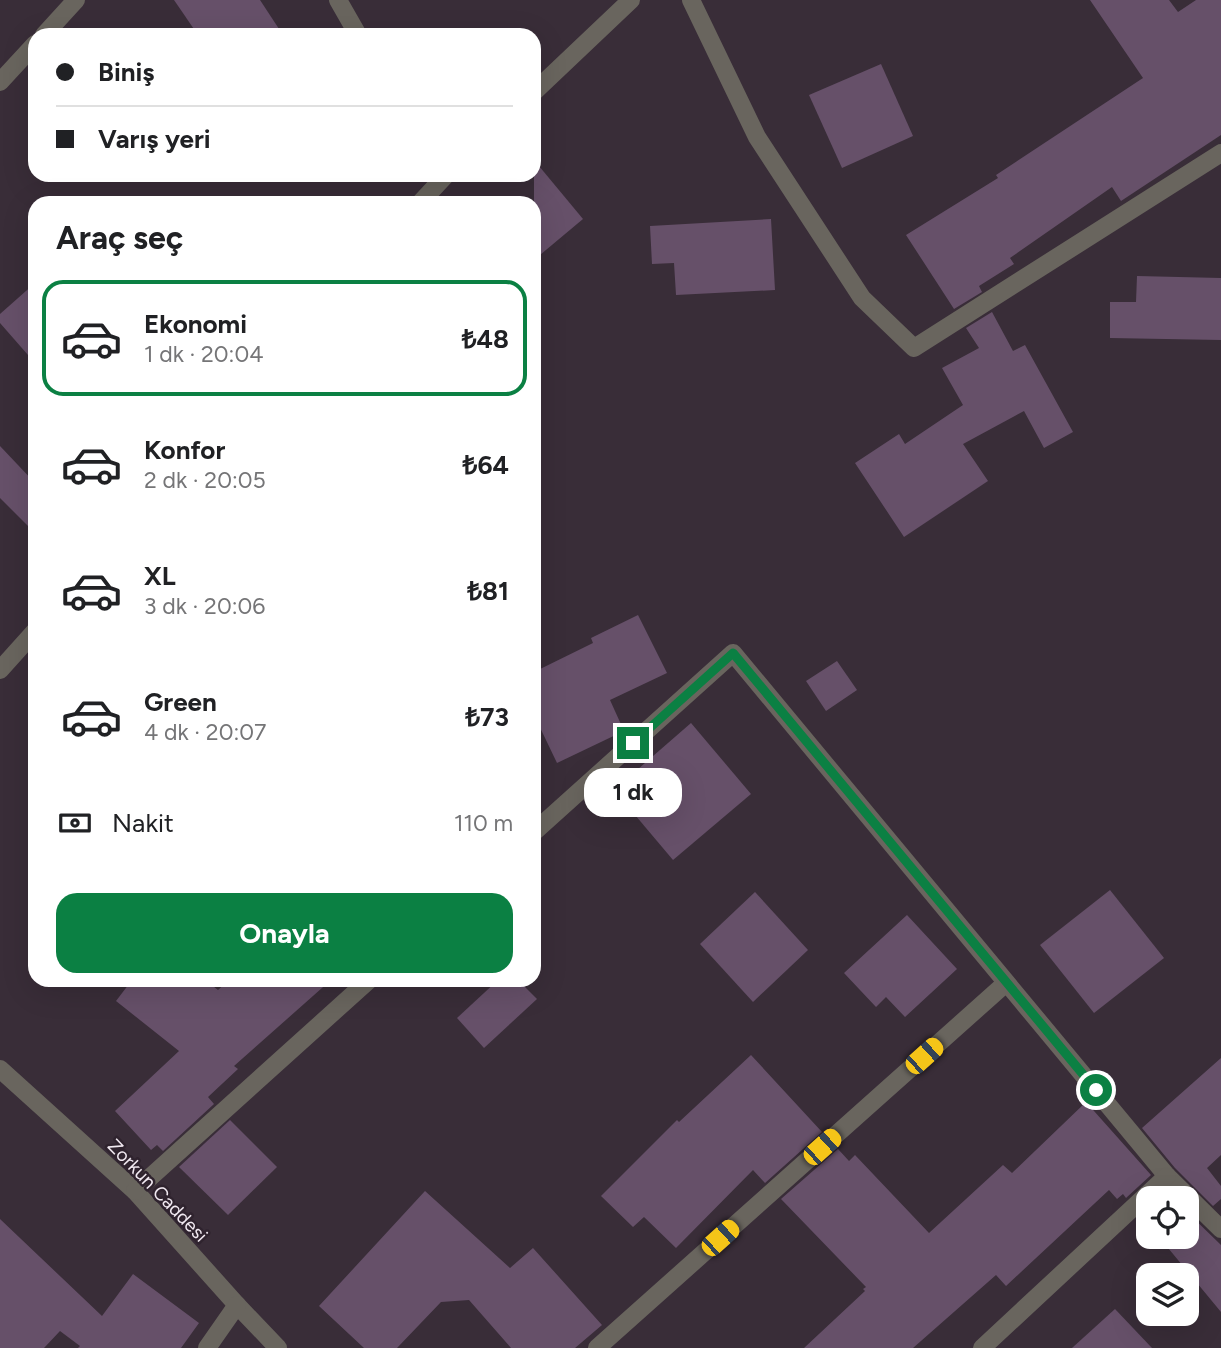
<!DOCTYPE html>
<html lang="tr">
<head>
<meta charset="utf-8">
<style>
	:root { --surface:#fff; --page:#f2f2f2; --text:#202124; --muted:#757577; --line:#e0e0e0; --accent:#0b8043 }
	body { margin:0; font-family:Figtree,sans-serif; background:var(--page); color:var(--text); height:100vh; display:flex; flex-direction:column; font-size:26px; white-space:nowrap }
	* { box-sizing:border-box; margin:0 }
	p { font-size:23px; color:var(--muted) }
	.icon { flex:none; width:38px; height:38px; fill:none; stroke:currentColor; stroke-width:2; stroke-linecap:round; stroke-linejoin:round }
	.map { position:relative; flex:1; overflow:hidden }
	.sheet { position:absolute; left:28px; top:196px; width:513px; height:791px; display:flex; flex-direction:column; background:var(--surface); border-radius:21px; box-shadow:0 7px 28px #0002 }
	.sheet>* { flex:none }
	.banner { position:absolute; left:28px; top:28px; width:513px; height:154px; border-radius:21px; box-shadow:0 7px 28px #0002; display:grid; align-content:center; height:154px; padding:0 28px; background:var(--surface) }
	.controls { position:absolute; left:1136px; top:1186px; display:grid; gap:14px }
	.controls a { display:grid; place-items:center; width:63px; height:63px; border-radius:14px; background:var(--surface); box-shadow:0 7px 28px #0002; font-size:35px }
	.end { position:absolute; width:32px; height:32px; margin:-16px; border:9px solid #0b8043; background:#fff; box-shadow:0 0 0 4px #fff }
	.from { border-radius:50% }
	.bubble { position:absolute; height:49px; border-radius:21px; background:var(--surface); box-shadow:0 7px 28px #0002; font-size:23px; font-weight:700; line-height:49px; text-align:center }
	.car { position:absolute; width:21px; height:42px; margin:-21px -10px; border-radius:9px; box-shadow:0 0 5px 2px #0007; background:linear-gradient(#f5c518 24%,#345 0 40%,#f5c518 0 76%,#345 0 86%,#f5c518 0) }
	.banner b { display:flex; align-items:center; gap:24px; height:66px; font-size:26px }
	.banner b+b { border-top:2px solid var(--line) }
	.banner i { width:18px; height:18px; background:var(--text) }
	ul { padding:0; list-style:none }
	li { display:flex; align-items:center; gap:21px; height:116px; margin:0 14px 10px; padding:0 14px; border:4px solid transparent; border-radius:21px }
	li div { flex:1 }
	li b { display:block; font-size:26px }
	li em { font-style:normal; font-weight:700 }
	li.current { border-color:var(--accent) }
	li>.icon { width:63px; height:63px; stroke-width:1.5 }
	h2 { padding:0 28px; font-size:32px; line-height:84px }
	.pay { display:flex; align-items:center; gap:18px; height:77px; padding:0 28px; font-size:26px }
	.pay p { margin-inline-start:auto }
	.button { display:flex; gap:14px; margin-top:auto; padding:14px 28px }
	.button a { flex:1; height:80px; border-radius:21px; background:var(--accent); color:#fff; font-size:28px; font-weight:700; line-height:80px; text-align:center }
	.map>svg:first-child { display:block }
</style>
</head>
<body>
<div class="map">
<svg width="1221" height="1348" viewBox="0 0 1221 1348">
	<rect width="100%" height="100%" fill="#392d38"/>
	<!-- building -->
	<g fill="#665069">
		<path d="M 174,0 L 260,0 L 283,35 L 198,35 Z"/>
		<path d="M 1090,0 L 1169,0 L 1178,12 L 1196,0 L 1221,0 L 1221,135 L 1121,201 L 1112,187 L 1010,258 L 1014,264 L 979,286 L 982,292 L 954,309 L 906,235 L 998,178 L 996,175 L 1143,78 Z"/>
		<path d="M 881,64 L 913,136 L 842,168 L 809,95 Z"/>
		<path d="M 534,160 L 583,219 L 534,260 Z"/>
		<path d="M 771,219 L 775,290 L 676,295 L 674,263 L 652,264 L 650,226 Z"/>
		<path d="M 1137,276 L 1221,278 L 1221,340 L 1110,338 L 1110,302 L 1136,302 Z"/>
		<path d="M 35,283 L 35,363 L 0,323 L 0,314 Z"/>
		<path d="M 992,312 L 1013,351 L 1025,345 L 1073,432 L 1044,448 L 1024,411 L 963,444 L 988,481 L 904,537 L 855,463 L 899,434 L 905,444 L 963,405 L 942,368 L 979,348 L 966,328 Z"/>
		<path d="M 0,446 L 35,483 L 35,533 L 0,498 Z"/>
		<path d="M 638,615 L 667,673 L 610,700 L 624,731 L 557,763 L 534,715 L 534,672 L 593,643 L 591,638 Z"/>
		<path d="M 837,661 L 857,690 L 826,711 L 806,681 Z"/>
		<path d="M 691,723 L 751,794 L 673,860 L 614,790 Z"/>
		<path d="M 1110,890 L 1164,958 L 1094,1013 L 1040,945 Z"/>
		<path d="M 755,892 L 808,950 L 753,1002 L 700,944 Z"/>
		<path d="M 907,915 L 957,969 L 905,1017 L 886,997 L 876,1007 L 844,973 Z"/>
		<path d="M 132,980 L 205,980 L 218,990 L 229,980 L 331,980 L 234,1066 L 238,1069 L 208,1097 L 214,1104 L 163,1151 L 157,1145 L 151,1150 L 115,1111 L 179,1051 L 116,1001 Z"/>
		<path d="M 498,980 L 518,980 L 537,999 L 484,1048 L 457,1018 Z"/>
		<path d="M 751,1055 L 822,1132 L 765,1183 L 753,1170 L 676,1248 L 644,1217 L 633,1227 L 601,1196 L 677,1120 L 679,1122 Z"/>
		<path d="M 1221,1058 L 1221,1155 L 1207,1168 L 1221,1186 L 1221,1199 L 1213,1206 L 1175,1168 L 1142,1128 Z"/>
		<path d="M 1086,1102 L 1151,1175 L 1126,1198 L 1123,1194 L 1117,1199 L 1109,1190 L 1006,1286 L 996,1275 L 913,1348 L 804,1348 L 865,1291 L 863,1289 L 866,1287 L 781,1199 L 838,1149 L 849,1161 L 855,1155 L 929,1233 L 1003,1165 L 1012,1173 Z"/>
		<path d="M 230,1120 L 277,1167 L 228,1215 L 179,1167 Z"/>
		<path d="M 425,1191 L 510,1268 L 533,1248 L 602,1325 L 575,1348 L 511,1348 L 469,1300 L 441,1302 L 397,1348 L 364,1348 L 319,1306 Z"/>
		<path d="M 1186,1211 L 1221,1245 L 1221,1312 L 1159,1237 L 1186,1237 Z"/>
		<path d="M 0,1219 L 102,1316 L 133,1274 L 199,1323 L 181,1348 L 78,1348 L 80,1346 L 60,1331 L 44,1348 L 0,1348 Z"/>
		<path d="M 1115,1309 L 1152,1348 L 1072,1348 Z"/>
	</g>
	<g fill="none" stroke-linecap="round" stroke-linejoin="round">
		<!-- minor -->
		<g stroke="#69655e" stroke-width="18">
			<path d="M 338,0 L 358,35"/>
			<path d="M 691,0 L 757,137 L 862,298 L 914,348 L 1221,153"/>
			<path d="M 44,35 L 76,0"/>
			<path d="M 0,82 L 35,44"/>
			<path d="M 534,92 L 631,0"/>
			<path d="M 420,203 L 446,175"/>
			<path d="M 0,670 L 35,631"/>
			<path d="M 534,832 L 733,653 L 1167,1176 L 1221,1229"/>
			<path d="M 0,1069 L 135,1191 L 237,1305 L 278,1348"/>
			<path d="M 135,1191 L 369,980"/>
			<path d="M 207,1348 L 237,1305"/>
			<path d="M 597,1348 L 1006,983"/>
			<path d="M 982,1348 L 1167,1176"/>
		</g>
	</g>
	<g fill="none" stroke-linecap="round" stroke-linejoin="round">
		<!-- route -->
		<path stroke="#0b8043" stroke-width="9" d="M 633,743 L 733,653 L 1096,1090"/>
	</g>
	<g text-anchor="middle" stroke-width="5" stroke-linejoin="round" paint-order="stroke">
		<!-- street labels -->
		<g font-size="19" fill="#f1e9f1" stroke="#2f232e">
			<text transform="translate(158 1190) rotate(46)" y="7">Zorkun Caddesi</text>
		</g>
	</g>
</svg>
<div class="controls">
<a><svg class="icon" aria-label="locate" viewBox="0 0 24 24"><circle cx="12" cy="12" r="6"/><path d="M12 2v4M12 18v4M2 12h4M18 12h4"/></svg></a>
<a><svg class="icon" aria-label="layers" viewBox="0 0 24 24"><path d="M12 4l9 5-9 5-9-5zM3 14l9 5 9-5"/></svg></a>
</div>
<i class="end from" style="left:1096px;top:1090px"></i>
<i class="end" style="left:633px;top:743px"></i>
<div class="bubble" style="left:584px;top:768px;width:98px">1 dk</div>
<i class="car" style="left:924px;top:1056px;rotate:48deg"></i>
<i class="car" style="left:822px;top:1147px;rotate:48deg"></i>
<i class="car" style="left:720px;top:1238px;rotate:48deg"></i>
<div class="banner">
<b><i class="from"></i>Biniş</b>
<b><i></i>Varış yeri</b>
</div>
<section class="sheet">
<h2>Araç seç</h2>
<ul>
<li class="current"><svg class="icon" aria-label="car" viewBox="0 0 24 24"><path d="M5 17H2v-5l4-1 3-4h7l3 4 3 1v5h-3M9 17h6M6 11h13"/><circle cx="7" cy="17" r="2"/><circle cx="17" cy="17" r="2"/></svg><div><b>Ekonomi</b><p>1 dk · 20:04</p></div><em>₺48</em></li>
<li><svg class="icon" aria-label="car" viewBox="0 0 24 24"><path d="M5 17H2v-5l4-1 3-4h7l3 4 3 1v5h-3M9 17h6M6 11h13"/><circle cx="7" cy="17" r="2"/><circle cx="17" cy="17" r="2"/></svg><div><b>Konfor</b><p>2 dk · 20:05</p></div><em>₺64</em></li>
<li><svg class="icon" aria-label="car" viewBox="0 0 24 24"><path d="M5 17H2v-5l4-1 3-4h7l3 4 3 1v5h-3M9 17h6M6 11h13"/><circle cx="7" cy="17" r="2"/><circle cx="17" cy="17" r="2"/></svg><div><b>XL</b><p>3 dk · 20:06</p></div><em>₺81</em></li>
<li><svg class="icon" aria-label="car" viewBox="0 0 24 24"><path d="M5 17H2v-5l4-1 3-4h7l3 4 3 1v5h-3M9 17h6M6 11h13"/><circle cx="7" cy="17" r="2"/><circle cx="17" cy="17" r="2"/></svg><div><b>Green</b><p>4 dk · 20:07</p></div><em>₺73</em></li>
</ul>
<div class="pay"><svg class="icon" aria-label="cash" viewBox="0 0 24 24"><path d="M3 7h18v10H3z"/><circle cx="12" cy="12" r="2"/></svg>Nakit<p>110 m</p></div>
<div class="button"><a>Onayla</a></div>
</section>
</div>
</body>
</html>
